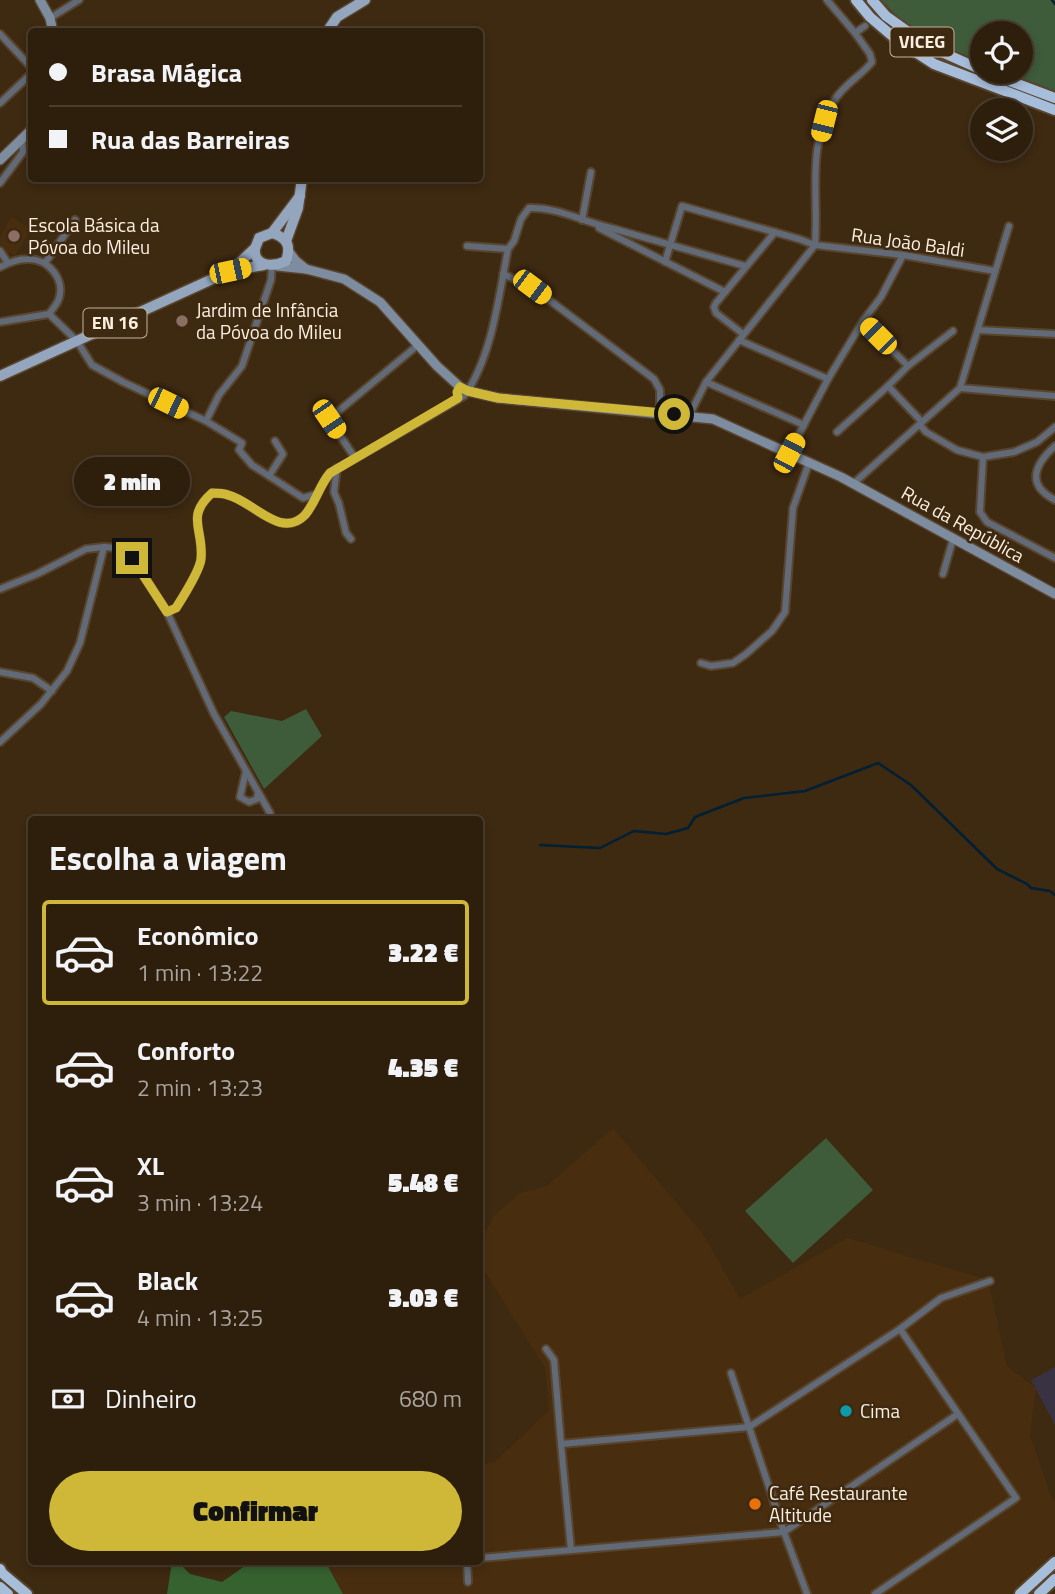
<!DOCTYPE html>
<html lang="pt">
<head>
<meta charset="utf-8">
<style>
	:root { --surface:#2e1f0d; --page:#3a2c1b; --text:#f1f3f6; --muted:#a7a29d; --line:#493d2e; --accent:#cfb837 }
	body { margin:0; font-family:"Titillium Web",sans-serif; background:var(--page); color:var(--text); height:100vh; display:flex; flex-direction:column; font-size:26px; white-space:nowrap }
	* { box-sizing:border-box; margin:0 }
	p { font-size:23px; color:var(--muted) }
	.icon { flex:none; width:38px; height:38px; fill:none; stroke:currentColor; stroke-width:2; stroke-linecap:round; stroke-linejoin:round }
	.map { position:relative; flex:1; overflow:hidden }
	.sheet { position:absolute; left:28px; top:816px; width:455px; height:749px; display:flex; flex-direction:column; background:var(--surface); border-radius:7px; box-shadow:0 4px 10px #0003,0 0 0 2px var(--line) }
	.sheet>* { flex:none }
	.hud { position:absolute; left:28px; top:28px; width:455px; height:154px; border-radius:7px; box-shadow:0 4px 10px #0003,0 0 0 2px var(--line); display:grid; align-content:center; height:154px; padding:0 21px; background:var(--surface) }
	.buttons { position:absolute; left:970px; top:21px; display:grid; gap:14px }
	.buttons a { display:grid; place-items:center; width:63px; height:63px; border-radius:50%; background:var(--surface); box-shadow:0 4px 10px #0003,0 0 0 2px var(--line); font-size:35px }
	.end { position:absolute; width:32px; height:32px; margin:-16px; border:9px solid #cfb837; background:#111; box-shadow:0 0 0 4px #111 }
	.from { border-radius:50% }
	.bubble { position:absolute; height:49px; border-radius:24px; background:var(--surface); box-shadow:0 4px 10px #0003,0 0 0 2px var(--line); font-size:23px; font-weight:800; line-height:49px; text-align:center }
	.car { position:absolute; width:21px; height:42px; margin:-21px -10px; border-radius:9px; box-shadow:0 0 5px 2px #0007; background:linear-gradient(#f5c518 24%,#345 0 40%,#f5c518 0 76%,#345 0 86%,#f5c518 0) }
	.hud b { display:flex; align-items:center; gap:24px; height:66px; font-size:26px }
	.hud b+b { border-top:2px solid var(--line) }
	.hud i { width:18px; height:18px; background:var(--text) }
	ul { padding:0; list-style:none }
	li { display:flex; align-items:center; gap:21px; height:105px; margin:0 14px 10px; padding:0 7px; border:4px solid transparent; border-radius:7px }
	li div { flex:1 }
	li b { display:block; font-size:26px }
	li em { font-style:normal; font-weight:800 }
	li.current { border-color:var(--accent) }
	li>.icon { width:63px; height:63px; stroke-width:1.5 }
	h2 { padding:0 21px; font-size:32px; line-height:84px }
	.pay { display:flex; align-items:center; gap:18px; height:77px; padding:0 21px; font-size:26px }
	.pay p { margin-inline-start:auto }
	.cta { display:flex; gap:14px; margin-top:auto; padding:14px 21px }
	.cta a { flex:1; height:80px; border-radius:42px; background:var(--accent); color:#111; font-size:28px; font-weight:800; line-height:80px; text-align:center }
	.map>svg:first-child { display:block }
</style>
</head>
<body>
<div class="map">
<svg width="1055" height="1594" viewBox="0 0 1055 1594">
	<rect width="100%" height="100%" fill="#3e2911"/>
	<!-- commercial -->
	<path fill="#393242" d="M 1055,1367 L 1055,1425 L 1031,1380 Z"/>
	<!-- built -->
	<g fill="#482e0f">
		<path d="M 11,217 L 31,229 L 15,255 L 5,252 L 0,244 L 1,235 Z"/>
		<path d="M 613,1128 L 703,1234 L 740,1299 L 847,1238 L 988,1280 L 1007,1366 L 1036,1388 L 1030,1435 L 1052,1499 L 1055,1501 L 1055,1551 L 1010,1594 L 343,1594 L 325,1561 L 480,1561 L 480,1465 L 495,1462 L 549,1410 L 545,1368 L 480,1264 L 480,1243 L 494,1216 L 520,1193 L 547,1186 Z"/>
	</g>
	<!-- green -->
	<g fill="#3e5b3a">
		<path d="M 881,0 L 1055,0 L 1055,91 L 1004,72 L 1020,72 L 1020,33 L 982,33 L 982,63 C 945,47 908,31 881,0 Z"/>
		<path d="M 306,709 L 322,736 L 264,789 L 224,717 L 231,711 L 282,721 Z"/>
		<path d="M 826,1138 L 873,1190 L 793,1263 L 745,1211 Z"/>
	</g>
	<!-- forest -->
	<path fill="#366230" d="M 172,1561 L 177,1561 L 190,1574 L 222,1582 L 252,1561 L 325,1561 L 343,1594 L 167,1594 Z"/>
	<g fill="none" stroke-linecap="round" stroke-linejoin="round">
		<!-- stream -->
		<g stroke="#011f35" stroke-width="2.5">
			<path d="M 1052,0 L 1055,4"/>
			<path d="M 540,845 L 600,848 L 634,831 L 666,834 L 688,828 L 695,817 L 744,798 L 805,791 L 878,763 L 911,785 L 997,869 L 1027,884 L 1031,888 L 1050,891 L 1055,895"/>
		</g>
		<!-- street-tunnel -->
		<path stroke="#5b4730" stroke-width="6" stroke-dasharray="6 3" stroke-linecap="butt" d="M 870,21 L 889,3"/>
		<defs>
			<g id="street">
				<path d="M 827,0 L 855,33"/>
				<path d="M 50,18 L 79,0"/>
				<path d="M 0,34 L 30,66 L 32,69"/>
				<path d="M 0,103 L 31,74 L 32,70"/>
				<path d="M 0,183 L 23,152 L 22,138"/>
				<path d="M 582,220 L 591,172"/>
				<path d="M 1009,226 L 960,388 L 1055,396"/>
				<path d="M 599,228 L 725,292"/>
				<path d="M 815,245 C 819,195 806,147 834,101 C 843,85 861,76 872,62 L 870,54 L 855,33 L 865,26"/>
				<path d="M 467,246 L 508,249"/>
				<path d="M 0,251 L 8,263"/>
				<path d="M 665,262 L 682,206 L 799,239 L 815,245 L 903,255 L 995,271"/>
				<path d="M 45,263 L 75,220"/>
				<path d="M 0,267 C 8,263 18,259 27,259 C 48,258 67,280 58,301 C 56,305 52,310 49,314"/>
				<path d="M 503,274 L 532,287 L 654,379 L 660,390 L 660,413"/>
				<path d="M 863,321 L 908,366"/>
				<path d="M 0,322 L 49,314 L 77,341 L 92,365 L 123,382 L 206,421 L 242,443 L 239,450 L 252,465 L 303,498 L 317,494"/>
				<path d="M 978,330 L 1055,334"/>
				<path d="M 743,334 L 716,313 L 714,307 L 716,303 L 775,232"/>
				<path d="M 739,340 L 828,379"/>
				<path d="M 706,382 L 804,425"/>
				<path d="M 888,386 L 922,422"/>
				<path d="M 689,416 L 706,382 L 815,245"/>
				<path d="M 206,421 L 219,395 L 242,366 L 271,280 L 272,265"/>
				<path d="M 920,425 L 926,432 L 957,450 L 983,457 L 1014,452 L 1037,442 L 1055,427"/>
				<path d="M 837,432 L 888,386 L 908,366 L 953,331"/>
				<path d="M 1055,446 C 1034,465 1026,485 1055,500"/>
				<path d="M 789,453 L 828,379 L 863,321 L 881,297 L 903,255"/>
				<path d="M 983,457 L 980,512 L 987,522 L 1055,558"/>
				<path d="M 355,458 L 329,419 L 418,345"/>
				<path d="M 337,468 L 334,492 L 339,504 L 346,533 L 351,539"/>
				<path d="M 269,476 L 283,454 L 275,441"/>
				<path d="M 854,483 L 960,388"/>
				<path d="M 943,574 L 953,539"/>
				<path d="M 0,589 L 37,574 L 86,549 L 104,547 L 118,548 L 132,558 L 167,612 L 214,714 L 270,813"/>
				<path d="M 167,612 L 176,608 C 183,597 200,570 201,559 C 204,529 185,517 212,493 C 217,493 223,493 228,495 C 252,501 281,540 305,515 C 316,502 319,486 330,473 L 464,396 C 492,358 499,295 508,249 L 514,241 L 521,219 L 529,208 C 557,207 584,222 611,228 L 745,266"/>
				<path d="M 701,663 L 711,666 L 733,663 L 746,654 L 772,631 L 785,612 L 793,508 L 809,463"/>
				<path d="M 0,672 L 33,678 L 52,691"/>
				<path d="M 0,742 L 41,704 L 67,671 L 80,643 L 104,547"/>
				<path d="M 246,771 L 240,797 L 249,802 L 257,799 L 258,793"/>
				<path d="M 900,1329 L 941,1298 L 990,1281"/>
				<path d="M 546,1349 L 554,1360 L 561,1444 L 749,1427 L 900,1329 L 1016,1498 L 875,1594"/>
				<path d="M 731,1373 L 784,1532 L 807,1594"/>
				<path d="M 561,1444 L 571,1550"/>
				<path d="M 480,1558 L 784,1532 L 958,1414"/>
				<path d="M 467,1561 L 468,1582"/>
			</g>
			<g id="secondary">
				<path d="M 40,0 L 50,18 L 53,32"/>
				<path d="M 0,160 L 32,129"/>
				<path d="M 289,252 L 296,261 L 306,269"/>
				<path d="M 277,266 L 306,269 L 344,279 L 380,302 L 437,366 L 460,387 L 468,391 L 498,398 L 713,419 L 841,477 L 1055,594"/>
			</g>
			<g id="primary">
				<path d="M 327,32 L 337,17 L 365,0"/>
				<path d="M 272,233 C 288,238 291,246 286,261 C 274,267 253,267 255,249 C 255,248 259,239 259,238 Z"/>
				<path d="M 272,233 L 300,196"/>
				<path d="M 286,241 L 298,208 L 302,178"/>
				<path d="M 233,269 L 255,248"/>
				<path d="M 0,376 L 230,271 L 264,265"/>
			</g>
			<g id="highway">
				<path d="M 856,0 L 870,17 L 897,40 L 934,64 L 1055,110"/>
				<path d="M 872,0 L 886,16 L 928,46 L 982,70"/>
				<path d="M 986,72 L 1055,98"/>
				<path d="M 0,1569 L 2,1573 L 27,1594"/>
				<path d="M 0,1587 L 8,1594"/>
				<path d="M 1020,1594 L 1055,1562"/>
				<path d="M 1039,1594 L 1055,1579"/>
			</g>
		</defs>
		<!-- street casing -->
		<use href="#street" stroke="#59452e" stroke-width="10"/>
		<!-- secondary casing -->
		<use href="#secondary" stroke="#59452e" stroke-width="12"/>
		<!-- primary casing -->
		<use href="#primary" stroke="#59452e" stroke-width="13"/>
		<!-- highway casing -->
		<use href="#highway" stroke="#59452e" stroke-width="14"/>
		<!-- street -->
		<use href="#street" stroke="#616a76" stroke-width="6"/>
		<!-- secondary -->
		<use href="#secondary" stroke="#7d8c9f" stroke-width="9"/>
		<!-- primary -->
		<use href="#primary" stroke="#93a6be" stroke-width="10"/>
		<!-- highway -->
		<use href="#highway" stroke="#a7bedb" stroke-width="10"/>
	</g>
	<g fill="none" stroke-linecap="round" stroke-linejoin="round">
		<!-- route -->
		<path stroke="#cfb837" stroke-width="9" d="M 132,558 L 167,612 L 176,608 C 183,597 200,570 201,559 C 204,529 185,517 212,493 C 217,493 223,493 228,495 C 253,501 281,540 305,515 C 316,502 319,486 330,473 L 458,398 L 457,392 L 460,387 L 468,391 L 498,398 L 674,414"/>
	</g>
	<!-- markers -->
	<g fill="#8d6e63" stroke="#3e2911" stroke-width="2.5">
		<circle cx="14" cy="236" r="7"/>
		<circle cx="182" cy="321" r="7"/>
	</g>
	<circle fill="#0f9aa8" stroke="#3e2911" stroke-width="2.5" cx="846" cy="1411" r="7"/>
	<circle fill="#e8710a" stroke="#3e2911" stroke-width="2.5" cx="755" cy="1504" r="7"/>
	<g text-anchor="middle" stroke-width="5" stroke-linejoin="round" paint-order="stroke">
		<!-- shield labels -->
		<g fill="#3e2911" stroke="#c4b3a2" stroke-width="2">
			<rect x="890.5" y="27.5" width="63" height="29" rx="5"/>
			<rect x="83.5" y="308.5" width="63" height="29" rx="5"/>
		</g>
		<g font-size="18" font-weight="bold" fill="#fdeee0">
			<text x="922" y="48">VICEG</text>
			<text x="115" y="329">EN 16</text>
		</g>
		<!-- poi labels -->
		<g font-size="19" fill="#fdeee0" stroke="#3e2911" text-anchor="start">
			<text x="28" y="232">Escola Básica da<tspan x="28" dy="22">Póvoa do Mileu</tspan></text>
			<text x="196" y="317">Jardim de Infância<tspan x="196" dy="22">da Póvoa do Mileu</tspan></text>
			<text x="860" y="1418">Cima</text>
			<text x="769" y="1500">Café Restaurante<tspan x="769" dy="22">Altitude</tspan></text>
		</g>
		<!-- street labels -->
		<g font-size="19" fill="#fdeee0" stroke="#3e2911">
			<text transform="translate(908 242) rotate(8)" y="7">Rua João Baldi</text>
			<text transform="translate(963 524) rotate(29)" y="7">Rua da República</text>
		</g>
	</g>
</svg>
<div class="buttons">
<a><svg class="icon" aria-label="locate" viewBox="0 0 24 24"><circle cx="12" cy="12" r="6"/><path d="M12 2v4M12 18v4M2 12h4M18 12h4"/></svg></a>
<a><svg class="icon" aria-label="layers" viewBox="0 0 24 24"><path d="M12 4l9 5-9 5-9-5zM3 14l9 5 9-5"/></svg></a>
</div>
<i class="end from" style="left:674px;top:414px"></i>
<i class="end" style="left:132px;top:558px"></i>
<div class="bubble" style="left:74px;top:457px;width:116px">2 min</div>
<i class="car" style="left:824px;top:121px;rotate:194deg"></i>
<i class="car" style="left:230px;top:271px;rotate:78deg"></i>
<i class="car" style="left:532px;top:287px;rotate:127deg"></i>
<i class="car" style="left:878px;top:336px;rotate:315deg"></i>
<i class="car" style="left:168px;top:403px;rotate:116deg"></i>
<i class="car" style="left:329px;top:419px;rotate:146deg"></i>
<i class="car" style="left:789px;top:453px;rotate:28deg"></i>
<div class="hud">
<b><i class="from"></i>Brasa Mágica</b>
<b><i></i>Rua das Barreiras</b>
</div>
<section class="sheet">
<h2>Escolha a viagem</h2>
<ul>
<li class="current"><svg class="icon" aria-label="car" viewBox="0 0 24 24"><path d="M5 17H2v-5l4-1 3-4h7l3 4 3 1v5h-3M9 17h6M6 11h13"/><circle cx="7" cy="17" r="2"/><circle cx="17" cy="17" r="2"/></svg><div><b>Econômico</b><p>1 min · 13:22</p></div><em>3.22 €</em></li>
<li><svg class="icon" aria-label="car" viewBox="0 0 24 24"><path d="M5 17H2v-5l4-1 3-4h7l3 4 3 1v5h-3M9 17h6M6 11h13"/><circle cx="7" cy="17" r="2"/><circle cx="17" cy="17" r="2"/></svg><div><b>Conforto</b><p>2 min · 13:23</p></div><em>4.35 €</em></li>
<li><svg class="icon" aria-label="car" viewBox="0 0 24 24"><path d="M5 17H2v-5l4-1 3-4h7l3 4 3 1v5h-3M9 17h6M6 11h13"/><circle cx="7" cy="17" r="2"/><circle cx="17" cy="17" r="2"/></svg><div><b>XL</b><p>3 min · 13:24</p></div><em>5.48 €</em></li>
<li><svg class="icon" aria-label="car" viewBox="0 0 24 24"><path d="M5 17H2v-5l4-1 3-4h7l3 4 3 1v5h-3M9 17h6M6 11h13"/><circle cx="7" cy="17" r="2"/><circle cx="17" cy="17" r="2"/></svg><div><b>Black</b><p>4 min · 13:25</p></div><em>3.03 €</em></li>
</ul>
<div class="pay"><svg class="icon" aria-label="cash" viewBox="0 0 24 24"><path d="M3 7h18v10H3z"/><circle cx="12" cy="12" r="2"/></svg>Dinheiro<p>680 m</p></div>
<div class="cta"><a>Confirmar</a></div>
</section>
</div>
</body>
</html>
